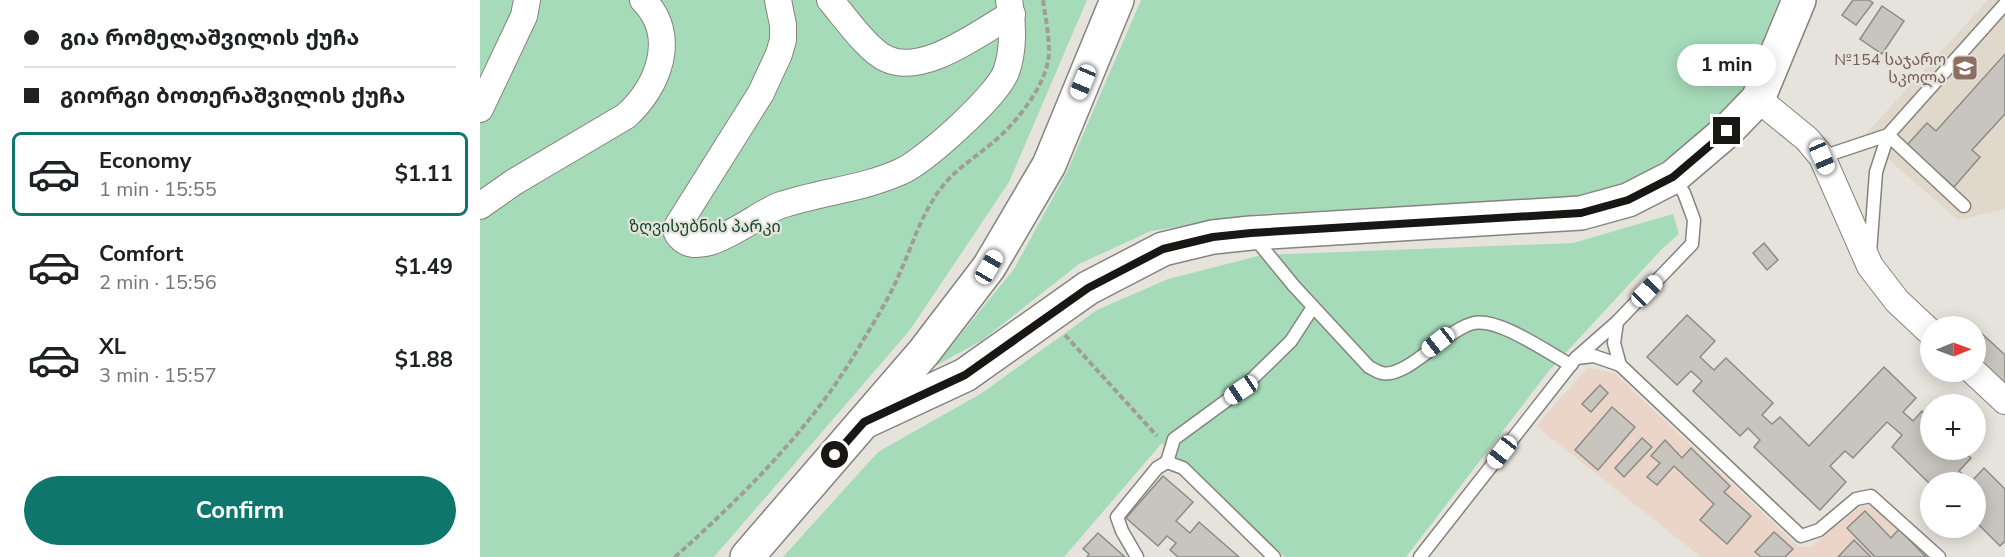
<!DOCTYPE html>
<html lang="en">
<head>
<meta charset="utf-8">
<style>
	:root { --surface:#fff; --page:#f6f6f6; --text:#202124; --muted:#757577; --line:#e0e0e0; --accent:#0f766e }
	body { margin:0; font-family:"Nunito Sans","Noto Sans Georgian",sans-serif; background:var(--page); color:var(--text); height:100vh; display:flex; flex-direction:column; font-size:22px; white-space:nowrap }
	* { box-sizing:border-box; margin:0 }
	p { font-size:20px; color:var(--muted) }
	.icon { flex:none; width:33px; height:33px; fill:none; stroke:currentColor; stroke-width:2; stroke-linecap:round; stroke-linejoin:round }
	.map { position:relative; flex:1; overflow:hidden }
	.drawer { display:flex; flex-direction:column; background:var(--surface); width:480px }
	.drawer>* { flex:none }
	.banner { display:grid; align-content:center; height:132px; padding:0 24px; background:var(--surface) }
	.needle { width:39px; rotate:89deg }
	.tools { position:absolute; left:1440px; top:316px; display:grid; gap:12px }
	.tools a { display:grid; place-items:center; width:66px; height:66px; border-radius:50%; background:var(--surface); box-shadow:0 3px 15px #0003; font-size:30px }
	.end { position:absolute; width:27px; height:27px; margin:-14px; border:8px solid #181715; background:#fff; box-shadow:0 0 0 3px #fff }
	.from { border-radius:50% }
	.bubble { position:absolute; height:42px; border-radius:21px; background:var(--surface); box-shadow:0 3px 15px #0003; font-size:20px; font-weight:700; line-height:42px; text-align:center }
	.car { position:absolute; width:18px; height:36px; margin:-18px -9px; border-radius:8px; box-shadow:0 0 4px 2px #0007; background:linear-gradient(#fff 24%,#345 0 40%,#fff 0 76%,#345 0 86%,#fff 0) }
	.banner b { display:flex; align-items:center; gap:21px; height:57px; font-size:22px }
	.banner b+b { border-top:2px solid var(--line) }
	.banner i { width:15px; height:15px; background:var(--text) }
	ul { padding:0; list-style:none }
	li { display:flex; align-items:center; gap:18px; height:84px; margin:0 12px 9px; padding:0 12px; border:3px solid transparent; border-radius:9px }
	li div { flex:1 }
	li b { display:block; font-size:22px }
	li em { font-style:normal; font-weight:700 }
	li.selected { border-color:var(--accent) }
	li>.icon { width:54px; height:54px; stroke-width:1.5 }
	.button { display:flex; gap:12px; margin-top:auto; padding:12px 24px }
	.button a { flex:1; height:69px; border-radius:36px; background:var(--accent); color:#fff; font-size:24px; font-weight:700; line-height:69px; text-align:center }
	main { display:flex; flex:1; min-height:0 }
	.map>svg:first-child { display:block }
</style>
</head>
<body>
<main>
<section class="drawer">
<div class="banner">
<b><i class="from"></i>გია რომელაშვილის ქუჩა</b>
<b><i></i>გიორგი ბოთერაშვილის ქუჩა</b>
</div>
<ul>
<li class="selected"><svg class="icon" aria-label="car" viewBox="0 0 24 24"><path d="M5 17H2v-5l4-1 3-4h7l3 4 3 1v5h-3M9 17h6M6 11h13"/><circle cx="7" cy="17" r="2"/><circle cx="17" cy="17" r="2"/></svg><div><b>Economy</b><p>1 min · 15:55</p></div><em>$1.11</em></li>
<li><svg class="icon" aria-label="car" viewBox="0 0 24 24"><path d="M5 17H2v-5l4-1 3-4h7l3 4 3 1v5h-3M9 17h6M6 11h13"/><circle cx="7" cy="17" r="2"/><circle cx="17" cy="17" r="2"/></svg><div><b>Comfort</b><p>2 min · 15:56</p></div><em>$1.49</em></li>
<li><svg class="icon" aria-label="car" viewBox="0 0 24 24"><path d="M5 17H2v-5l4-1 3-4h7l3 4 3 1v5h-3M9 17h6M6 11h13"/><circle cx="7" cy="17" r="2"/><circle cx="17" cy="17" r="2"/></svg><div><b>XL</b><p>3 min · 15:57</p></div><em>$1.88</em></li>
</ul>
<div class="button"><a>Confirm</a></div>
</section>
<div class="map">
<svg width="1525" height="557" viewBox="0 0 1525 557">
	<rect width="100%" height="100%" fill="#e6e3dd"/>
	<!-- industrial -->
	<path fill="#ebd5c9" d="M 1108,367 L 1134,373 L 1318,546 L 1330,547 L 1381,506 L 1396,505 L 1449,557 L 1221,557 L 1056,426 Z"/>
	<!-- built -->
	<path fill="#dfd8cb" d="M 1508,0 L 1525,0 L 1525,209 L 1478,220 L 1383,137 Z"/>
	<!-- green -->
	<g fill="#a6dbb9">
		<path d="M 0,0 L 607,0 L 529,182 L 430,330 L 234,557 L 0,557 Z"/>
		<path d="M 661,0 L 1299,0 L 1261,94 L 1207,145 L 1147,185 L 1104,197 L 778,214 L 671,231 L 599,264 L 501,341 L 455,366 L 534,269 L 586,174 Z"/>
		<path d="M 1193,214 L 1199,234 L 1181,250 L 1068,372 L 926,557 L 805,557 L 682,443 L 584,557 L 303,557 L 398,452 L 502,393 L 617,310 L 688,279 L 782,255 L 1093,243 Z"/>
	</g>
	<!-- building -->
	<g fill="#c8c5bf" stroke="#8d8b85" stroke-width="1.5">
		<path d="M 1373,0 L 1389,0 L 1393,3 L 1376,25 L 1362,15 Z"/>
		<path d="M 1402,6 L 1424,21 L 1402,54 L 1380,39 Z"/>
		<path d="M 1525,54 L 1525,114 L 1492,150 L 1500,157 L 1474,187 L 1427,145 L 1447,123 L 1456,131 Z"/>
		<path d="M 1284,243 L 1298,260 L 1287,270 L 1273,253 Z"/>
		<path d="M 1207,315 L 1235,341 L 1220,357 L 1234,370 L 1246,358 L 1293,403 L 1282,415 L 1292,424 L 1300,417 L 1329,446 L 1404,367 L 1436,398 L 1423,412 L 1433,421 L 1442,411 L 1450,419 L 1450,450 L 1482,450 L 1491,458 L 1479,471 L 1491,482 L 1504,468 L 1525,489 L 1525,541 L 1520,546 L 1496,522 L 1496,483 L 1450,484 L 1412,447 L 1422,435 L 1407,422 L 1373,458 L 1365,451 L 1350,466 L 1366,482 L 1340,510 L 1274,447 L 1280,440 L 1268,428 L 1260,436 L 1213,391 L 1222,381 L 1211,371 L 1197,385 L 1167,357 Z"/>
		<path d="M 1498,330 L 1525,355 L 1525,386 L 1496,359 L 1496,332 Z"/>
		<path d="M 1120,385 L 1128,393 L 1111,412 L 1102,404 Z"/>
		<path d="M 1132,407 L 1155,427 L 1118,470 L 1095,450 Z"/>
		<path d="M 1162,438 L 1172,447 L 1144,477 L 1135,468 Z"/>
		<path d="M 1185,440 L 1202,458 L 1211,448 L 1250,486 L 1244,492 L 1271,516 L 1247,544 L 1220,520 L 1234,504 L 1194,466 L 1177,485 L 1167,477 L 1180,463 L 1171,456 Z"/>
		<path d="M 683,476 L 713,502 L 696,521 L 710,533 L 719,522 L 759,557 L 698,557 L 690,550 L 696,543 L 687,536 L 678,546 L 646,518 Z"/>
		<path d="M 1385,511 L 1411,538 L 1419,529 L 1446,557 L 1395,557 L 1367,528 Z"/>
		<path d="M 1294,532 L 1313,549 L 1305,557 L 1281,557 L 1275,552 Z"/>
		<path d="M 618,533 L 645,557 L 607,557 L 609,554 L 603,549 Z"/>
		<path d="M 1374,540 L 1391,557 L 1358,557 Z"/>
	</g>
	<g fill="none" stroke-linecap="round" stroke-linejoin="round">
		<defs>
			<g id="lane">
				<path d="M 1342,157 L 1408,135 L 1525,4"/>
				<path d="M 1194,178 L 1204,193 L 1214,220 L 1212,244 L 1137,322 L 1134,343 L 1140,365 L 1321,536 L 1339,530 L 1376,499 L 1391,496 L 1459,557"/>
				<path d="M 773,236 L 814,286 L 889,367 C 893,369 898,372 902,373 C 927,379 966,329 994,323 C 1020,318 1068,353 1091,365"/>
				<path d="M 1390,253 L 1396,172 L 1408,135 L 1484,206"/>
				<path d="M 1096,358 L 1114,356 L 1140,365"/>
				<path d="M 687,462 L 694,439 L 761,390 L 811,341 L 833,307"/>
				<path d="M 657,557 L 642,531 L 637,517 L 677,468 L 687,462 L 703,468 L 794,557"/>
				<path d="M 940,557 L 1096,358 L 1137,322"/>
			</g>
			<g id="street">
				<path d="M 298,0 L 303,25 L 303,40 L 299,54 L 281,93 L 198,225 L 197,233 C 217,267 276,213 301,205 C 340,192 382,189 420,172 C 444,162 517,96 526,72 C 534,51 533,22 529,0"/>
				<path d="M 350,0 C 364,16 388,51 407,59 C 444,76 500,32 532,14"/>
				<path d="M 1278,99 L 1327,139 L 1342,157 L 1390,266 L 1417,301 L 1450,332"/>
				<path d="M 0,109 L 44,16 L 47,0"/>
				<path d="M 0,206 L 34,182 L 146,116 C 178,87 199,36 163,0"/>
				<path d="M 1494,372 L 1525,401"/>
			</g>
			<g id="secondary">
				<path d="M 384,422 L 485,375 L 608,288 L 683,249 L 733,237 L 771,233 L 1101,213 L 1148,200 L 1193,177 L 1247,131 L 1278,99 L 1319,0"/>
				<path d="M 267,557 L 444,352 L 509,267 L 569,165 L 637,0"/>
			</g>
		</defs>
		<!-- lane casing -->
		<use href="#lane" stroke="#85837d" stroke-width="15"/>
		<!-- street casing -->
		<use href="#street" stroke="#85837d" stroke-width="28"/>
		<!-- secondary casing -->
		<use href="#secondary" stroke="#85837d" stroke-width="36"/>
		<!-- path -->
		<g stroke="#a09d99" stroke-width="4" stroke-dasharray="6 3" stroke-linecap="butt">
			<path d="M 585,335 L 677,436"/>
			<path d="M 195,557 C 265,494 335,425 382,342 C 396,319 411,295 421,270 C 432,246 439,222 453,200 C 469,173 488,163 511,144 C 535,125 570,82 569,50 C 569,33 565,16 563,0"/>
		</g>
		<!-- lane -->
		<use href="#lane" stroke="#fff" stroke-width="12"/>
		<!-- street -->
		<use href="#street" stroke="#fff" stroke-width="26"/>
		<!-- secondary -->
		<use href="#secondary" stroke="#fff" stroke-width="33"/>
	</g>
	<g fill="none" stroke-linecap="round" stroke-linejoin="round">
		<!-- route -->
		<path stroke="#181715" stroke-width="8" d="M 355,455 L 384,422 L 485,375 L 608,288 L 683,249 L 733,237 L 771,233 L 1101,213 L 1148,200 L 1193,177 L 1247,131"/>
	</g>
	<!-- icons -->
	<defs>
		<symbol id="school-square" viewBox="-11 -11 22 22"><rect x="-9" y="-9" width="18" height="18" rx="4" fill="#8d6e63" stroke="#e6e3dd"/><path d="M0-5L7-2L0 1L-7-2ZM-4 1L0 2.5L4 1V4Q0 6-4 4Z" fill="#fff"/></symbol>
	</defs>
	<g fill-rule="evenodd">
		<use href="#school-square" x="1470" y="53" width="30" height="30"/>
	</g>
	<g text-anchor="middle" stroke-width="4.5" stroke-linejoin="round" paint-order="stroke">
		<!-- education labels -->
		<g font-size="16" fill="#785e54" stroke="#e6e3dd" text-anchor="end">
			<text x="1466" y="65">№154 საჯარო<tspan x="1466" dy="18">სკოლა</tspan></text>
		</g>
		<!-- park labels -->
		<g font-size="16" fill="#0d472a" stroke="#e6e3dd">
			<text x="225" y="232">ზღვისუბნის პარკი</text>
		</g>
	</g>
</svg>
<div class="tools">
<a><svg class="needle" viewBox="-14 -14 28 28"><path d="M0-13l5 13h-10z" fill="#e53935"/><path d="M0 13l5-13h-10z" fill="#757577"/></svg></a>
<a>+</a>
<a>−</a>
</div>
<i class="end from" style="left:355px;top:455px"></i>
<i class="end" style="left:1247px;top:131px"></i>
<div class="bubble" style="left:1197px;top:44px;width:99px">1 min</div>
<i class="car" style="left:603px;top:82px;rotate:203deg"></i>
<i class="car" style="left:1342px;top:157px;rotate:157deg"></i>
<i class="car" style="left:509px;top:267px;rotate:30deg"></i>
<i class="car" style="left:1167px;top:291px;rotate:44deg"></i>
<i class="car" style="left:958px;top:342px;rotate:232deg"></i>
<i class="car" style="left:761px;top:390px;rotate:236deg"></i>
<i class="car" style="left:1022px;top:452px;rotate:218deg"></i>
</div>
</main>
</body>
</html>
